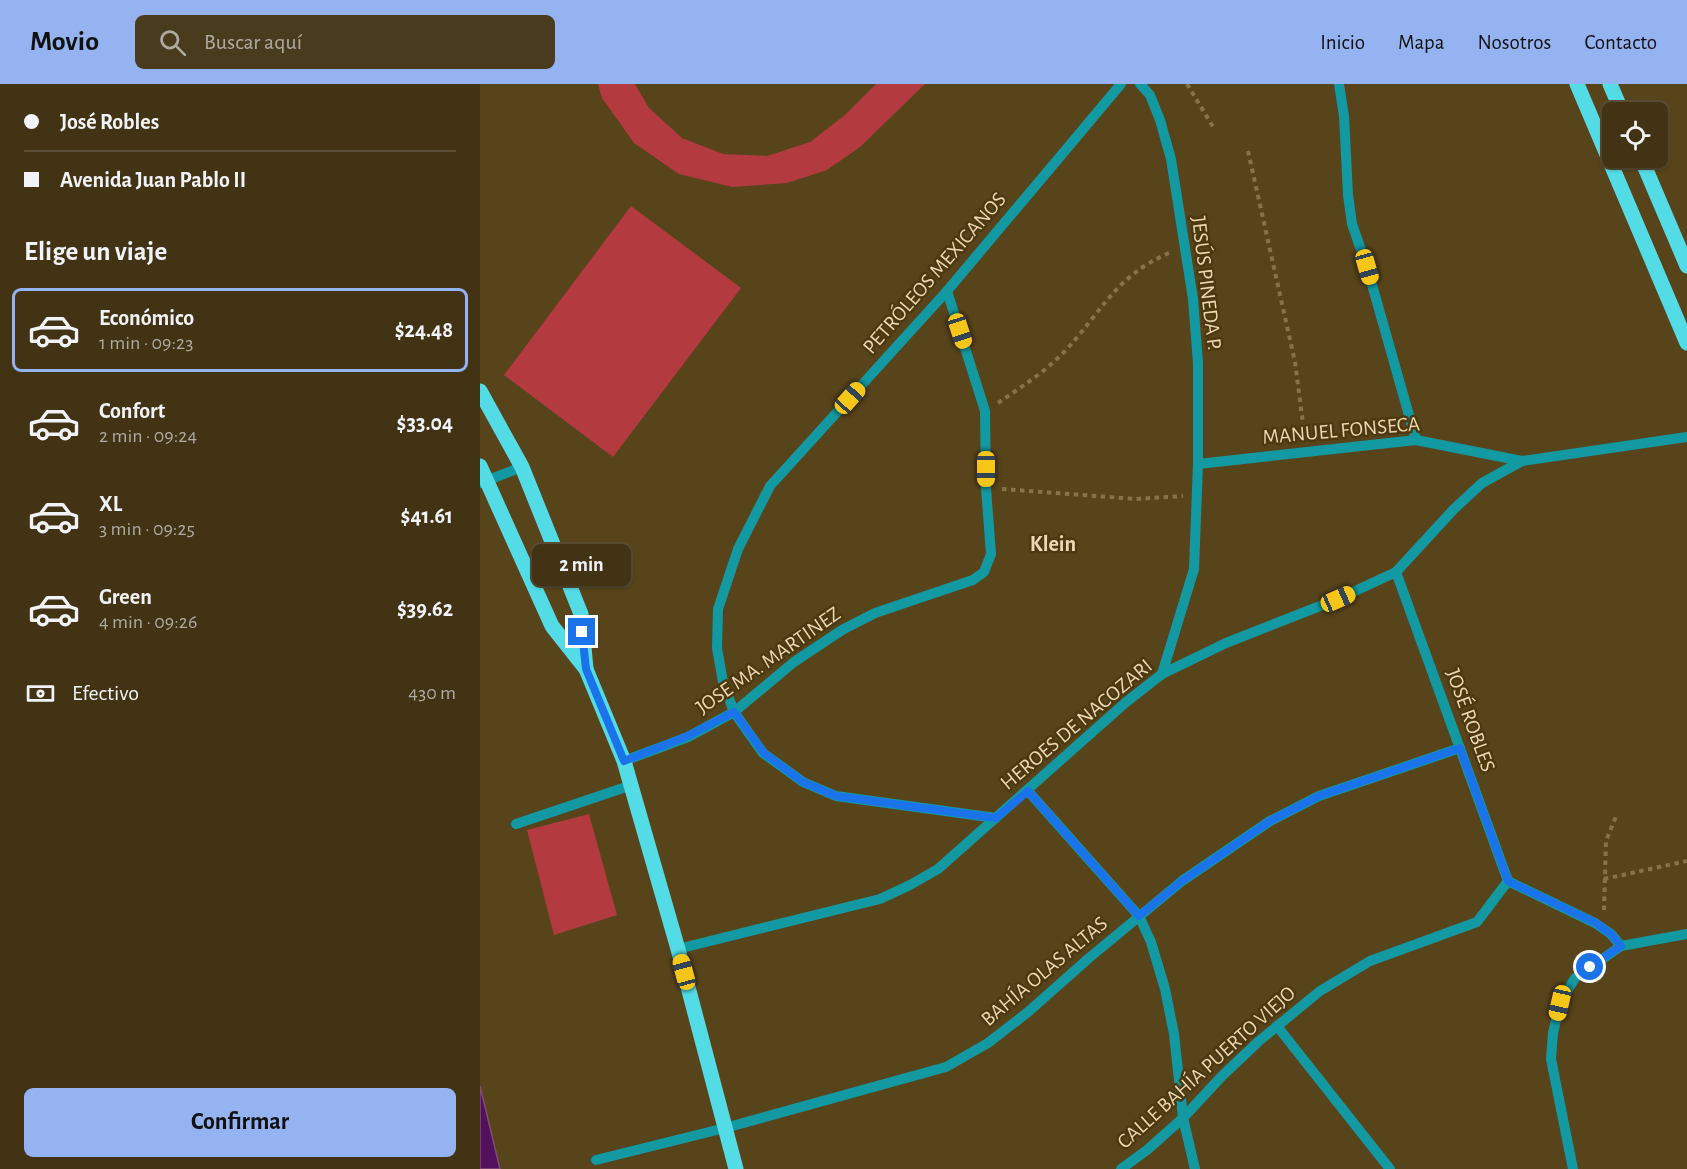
<!DOCTYPE html>
<html lang="es">
<head>
<meta charset="utf-8">
<style>
	:root { --surface:#423314; --page:#493b1d; --text:#f1f3f6; --muted:#aeaaa0; --line:#5a4e34; --accent:#95b2f1 }
	body { margin:0; font-family:"Alegreya Sans",sans-serif; background:var(--page); color:var(--text); height:100vh; display:flex; flex-direction:column; font-size:22px; white-space:nowrap }
	* { box-sizing:border-box; margin:0 }
	p { font-size:20px; color:var(--muted) }
	.icon { flex:none; width:33px; height:33px; fill:none; stroke:currentColor; stroke-width:2; stroke-linecap:round; stroke-linejoin:round }
	.map { position:relative; flex:1; overflow:hidden }
	.sheet { display:flex; flex-direction:column; background:var(--surface); width:480px }
	.sheet>* { flex:none }
	.banner { display:grid; align-content:center; height:132px; padding:0 24px; background:var(--surface) }
	.tools { position:absolute; left:1122px; top:18px; display:grid; gap:12px }
	.tools a { display:grid; place-items:center; width:66px; height:66px; border-radius:9px; background:var(--surface); box-shadow:0 2px 4px #0004,0 0 0 2px var(--line); font-size:30px }
	.end { position:absolute; width:27px; height:27px; margin:-14px; border:8px solid #1a73e8; background:#fff; box-shadow:0 0 0 3px #fff }
	.from { border-radius:50% }
	.bubble { position:absolute; height:42px; border-radius:9px; background:var(--surface); box-shadow:0 2px 4px #0004,0 0 0 2px var(--line); font-size:20px; font-weight:700; line-height:42px; text-align:center }
	.car { position:absolute; width:18px; height:36px; margin:-18px -9px; border-radius:8px; box-shadow:0 0 4px 2px #0007; background:linear-gradient(#f5c518 24%,#345 0 40%,#f5c518 0 76%,#345 0 86%,#f5c518 0) }
	.banner b { display:flex; align-items:center; gap:21px; height:57px; font-size:22px }
	.banner b+b { border-top:2px solid var(--line) }
	.banner i { width:15px; height:15px; background:var(--text) }
	ul { padding:0; list-style:none }
	li { display:flex; align-items:center; gap:18px; height:84px; margin:0 12px 9px; padding:0 12px; border:3px solid transparent; border-radius:9px }
	li div { flex:1 }
	li b { display:block; font-size:22px }
	li em { font-style:normal; font-weight:700 }
	li.on { border-color:var(--accent) }
	li>.icon { width:54px; height:54px; stroke-width:1.5 }
	h2 { padding:0 24px; font-size:27px; line-height:72px }
	.pay { display:flex; align-items:center; gap:15px; height:66px; padding:0 24px; font-size:22px }
	.pay p { margin-inline-start:auto }
	.button { display:flex; gap:12px; margin-top:auto; padding:12px 24px }
	.button a { flex:1; height:69px; border-radius:9px; background:var(--accent); color:#111; font-size:24px; font-weight:700; line-height:69px; text-align:center }
	header { display:flex; align-items:center; gap:36px; box-sizing:border-box; height:84px; padding:0 30px; background:var(--accent); color:#111 }
	header strong { font-size:28px }
	nav { display:flex; gap:33px; margin-inline-start:auto; font-size:21px }
	.search { width:420px; height:54px; background:var(--page); display:flex; align-items:center; gap:15px; box-sizing:border-box; padding:0 21px; border-radius:9px; color:var(--muted); font-size:22px }
	main { display:flex; flex:1; min-height:0 }
	.map>svg:first-child { display:block }
</style>
</head>
<body>
<header>
<strong>Movio</strong>
<div class="search"><svg class="icon" aria-label="search" viewBox="0 0 24 24"><circle cx="10" cy="10" r="6"/><path d="M15 15l6 6"/></svg>Buscar aquí</div>
<nav><a>Inicio</a><a>Mapa</a><a>Nosotros</a><a>Contacto</a></nav>
</header>
<main>
<section class="sheet">
<div class="banner">
<b><i class="from"></i>José Robles</b>
<b><i></i>Avenida Juan Pablo II</b>
</div>
<h2>Elige un viaje</h2>
<ul>
<li class="on"><svg class="icon" aria-label="car" viewBox="0 0 24 24"><path d="M5 17H2v-5l4-1 3-4h7l3 4 3 1v5h-3M9 17h6M6 11h13"/><circle cx="7" cy="17" r="2"/><circle cx="17" cy="17" r="2"/></svg><div><b>Económico</b><p>1 min · 09:23</p></div><em>$24.48</em></li>
<li><svg class="icon" aria-label="car" viewBox="0 0 24 24"><path d="M5 17H2v-5l4-1 3-4h7l3 4 3 1v5h-3M9 17h6M6 11h13"/><circle cx="7" cy="17" r="2"/><circle cx="17" cy="17" r="2"/></svg><div><b>Confort</b><p>2 min · 09:24</p></div><em>$33.04</em></li>
<li><svg class="icon" aria-label="car" viewBox="0 0 24 24"><path d="M5 17H2v-5l4-1 3-4h7l3 4 3 1v5h-3M9 17h6M6 11h13"/><circle cx="7" cy="17" r="2"/><circle cx="17" cy="17" r="2"/></svg><div><b>XL</b><p>3 min · 09:25</p></div><em>$41.61</em></li>
<li><svg class="icon" aria-label="car" viewBox="0 0 24 24"><path d="M5 17H2v-5l4-1 3-4h7l3 4 3 1v5h-3M9 17h6M6 11h13"/><circle cx="7" cy="17" r="2"/><circle cx="17" cy="17" r="2"/></svg><div><b>Green</b><p>4 min · 09:26</p></div><em>$39.62</em></li>
</ul>
<div class="pay"><svg class="icon" aria-label="cash" viewBox="0 0 24 24"><path d="M3 7h18v10H3z"/><circle cx="12" cy="12" r="2"/></svg>Efectivo<p>430 m</p></div>
<div class="button"><a>Confirmar</a></div>
</section>
<div class="map">
<svg width="1207" height="1085" viewBox="0 0 1207 1085">
	<rect width="100%" height="100%" fill="#58441b"/>
	<!-- green -->
	<g fill="#b33a3f">
		<path d="M 118,0 L 155,0 L 169,24 L 202,54 L 243,70 L 287,72 L 330,58 L 365,31 L 396,0 L 445,0 L 380,63 L 347,86 L 307,99 L 252,103 L 199,90 L 154,59 L 122,14 Z"/>
		<path d="M 151,122 L 261,204 L 133,373 L 24,291 Z"/>
		<path d="M 109,730 L 137,831 L 74,851 L 47,746 Z"/>
	</g>
	<!-- water -->
	<path fill="#53105c" stroke="#814c76" stroke-width="1.5" d="M 0,1002 L 20,1085 L 0,1085 Z"/>
	<g fill="none" stroke-linecap="round" stroke-linejoin="round">
		<!-- path -->
		<g stroke="#87734b" stroke-width="4" stroke-dasharray="4.5 4.5" stroke-linecap="butt">
			<path d="M 707,0 L 735,46"/>
			<path d="M 768,67 L 815,278 L 825,355"/>
			<path d="M 518,319 C 541,303 565,288 584,268 C 622,228 634,193 689,169"/>
			<path d="M 522,405 L 656,415 L 703,412"/>
			<path d="M 1124,795 L 1207,777"/>
			<path d="M 1124,826 L 1126,757 L 1137,730"/>
		</g>
		<!-- minor -->
		<g stroke="#1399a2" stroke-width="10">
			<path d="M 660,0 L 670,11 L 680,36 L 691,75 L 713,215 L 718,279 L 718,380 L 714,485 L 682,590"/>
			<path d="M 859,0 L 864,32 L 868,111 L 872,140 L 887,183 L 936,356"/>
			<path d="M 718,380 L 936,356 L 1042,377"/>
			<path d="M 0,399 L 42,383"/>
			<path d="M 916,488 L 1028,797"/>
			<path d="M 144,677 L 208,653 L 254,628 L 314,578 L 362,546 L 395,529 L 493,496 L 504,488 L 511,470 L 506,404 L 505,327 L 467,207"/>
			<path d="M 548,707 L 659,832 L 671,858 L 685,905 L 694,950 L 703,1034 L 715,1085"/>
			<path d="M 516,734 L 356,712 L 323,698 L 283,669 L 254,628 L 243,598 L 237,564 L 238,525 L 258,465 L 290,402 L 467,207 L 641,0"/>
			<path d="M 36,740 L 152,701"/>
			<path d="M 198,865 L 400,815 L 430,801 L 458,785 L 645,619 L 682,590 L 746,559 L 858,515 L 916,488 L 973,426 L 1002,399 L 1042,377 L 1207,353"/>
			<path d="M 797,942 L 910,1085"/>
			<path d="M 116,1076 L 245,1044 L 466,983 L 508,959 L 548,928 L 609,874 L 702,797 L 790,737 L 839,712 L 980,664"/>
			<path d="M 641,1085 L 667,1066 L 703,1034 L 742,992 L 779,957 L 840,907 L 890,877 L 997,838 L 1028,797 L 1115,839 L 1131,850 L 1141,862"/>
			<path d="M 1093,1085 L 1071,975 L 1073,949 L 1080,919 L 1095,894 L 1141,862 L 1207,850"/>
		</g>
		<!-- major -->
		<g stroke="#54dce6" stroke-width="15">
			<path d="M 1097,0 L 1207,259"/>
			<path d="M 1130,0 L 1142,28"/>
			<path d="M 1161,74 L 1207,182"/>
			<path d="M 0,307 L 42,383 L 101,530 L 106,585"/>
			<path d="M 0,382 L 72,542 L 106,585 L 144,677 L 198,865 L 256,1085"/>
		</g>
	</g>
	<g fill="none" stroke-linecap="round" stroke-linejoin="round">
		<!-- route -->
		<path stroke="#1a73e8" stroke-width="8" d="M 102,548 L 106,585 L 144,677 L 208,652 L 254,628 L 284,669 L 323,698 L 356,712 L 516,734 L 548,707 L 659,832 L 702,797 L 790,737 L 839,712 L 980,664 L 1028,797 L 1116,839 L 1131,850 L 1141,862 L 1110,883"/>
	</g>
	<g text-anchor="middle" stroke-width="5" stroke-linejoin="round" paint-order="stroke">
		<!-- street labels -->
		<g font-size="21" fill="#ebd7b3" stroke="#4d390f">
			<text transform="translate(454 189) rotate(-49)" y="7">PETRÓLEOS MEXICANOS</text>
			<text transform="translate(727 199) rotate(83)" y="7">JESÚS PINEDA P.</text>
			<text transform="translate(861 346) rotate(-5)" y="7">MANUEL FONSECA</text>
			<text transform="translate(288 576) rotate(-35)" y="7">JOSE MA. MARTINEZ</text>
			<text transform="translate(991 636) rotate(70)" y="7">JOSÉ ROBLES</text>
			<text transform="translate(596 640) rotate(-40)" y="7">HEROES DE NACOZARI</text>
			<text transform="translate(564 887) rotate(-40)" y="7">BAHÍA OLAS ALTAS</text>
			<text transform="translate(726 983) rotate(-42)" y="7">CALLE BAHÍA PUERTO VIEJO</text>
		</g>
		<!-- neighbourhood labels -->
		<g font-size="22" font-weight="bold" fill="#ebd7b3" stroke="#4d390f">
			<text x="573" y="467">Klein</text>
		</g>
	</g>
</svg>
<div class="tools">
<a><svg class="icon" aria-label="locate" viewBox="0 0 24 24"><circle cx="12" cy="12" r="6"/><path d="M12 2v4M12 18v4M2 12h4M18 12h4"/></svg></a>
</div>
<i class="end from" style="left:1110px;top:883px"></i>
<i class="end" style="left:102px;top:548px"></i>
<div class="bubble" style="left:52px;top:460px;width:99px">2 min</div>
<i class="car" style="left:887px;top:183px;rotate:164deg"></i>
<i class="car" style="left:480px;top:247px;rotate:162deg"></i>
<i class="car" style="left:370px;top:314px;rotate:42deg"></i>
<i class="car" style="left:506px;top:385px;rotate:180deg"></i>
<i class="car" style="left:858px;top:515px;rotate:66deg"></i>
<i class="car" style="left:204px;top:888px;rotate:345deg"></i>
<i class="car" style="left:1080px;top:919px;rotate:193deg"></i>
</div>
</main>
</body>
</html>
